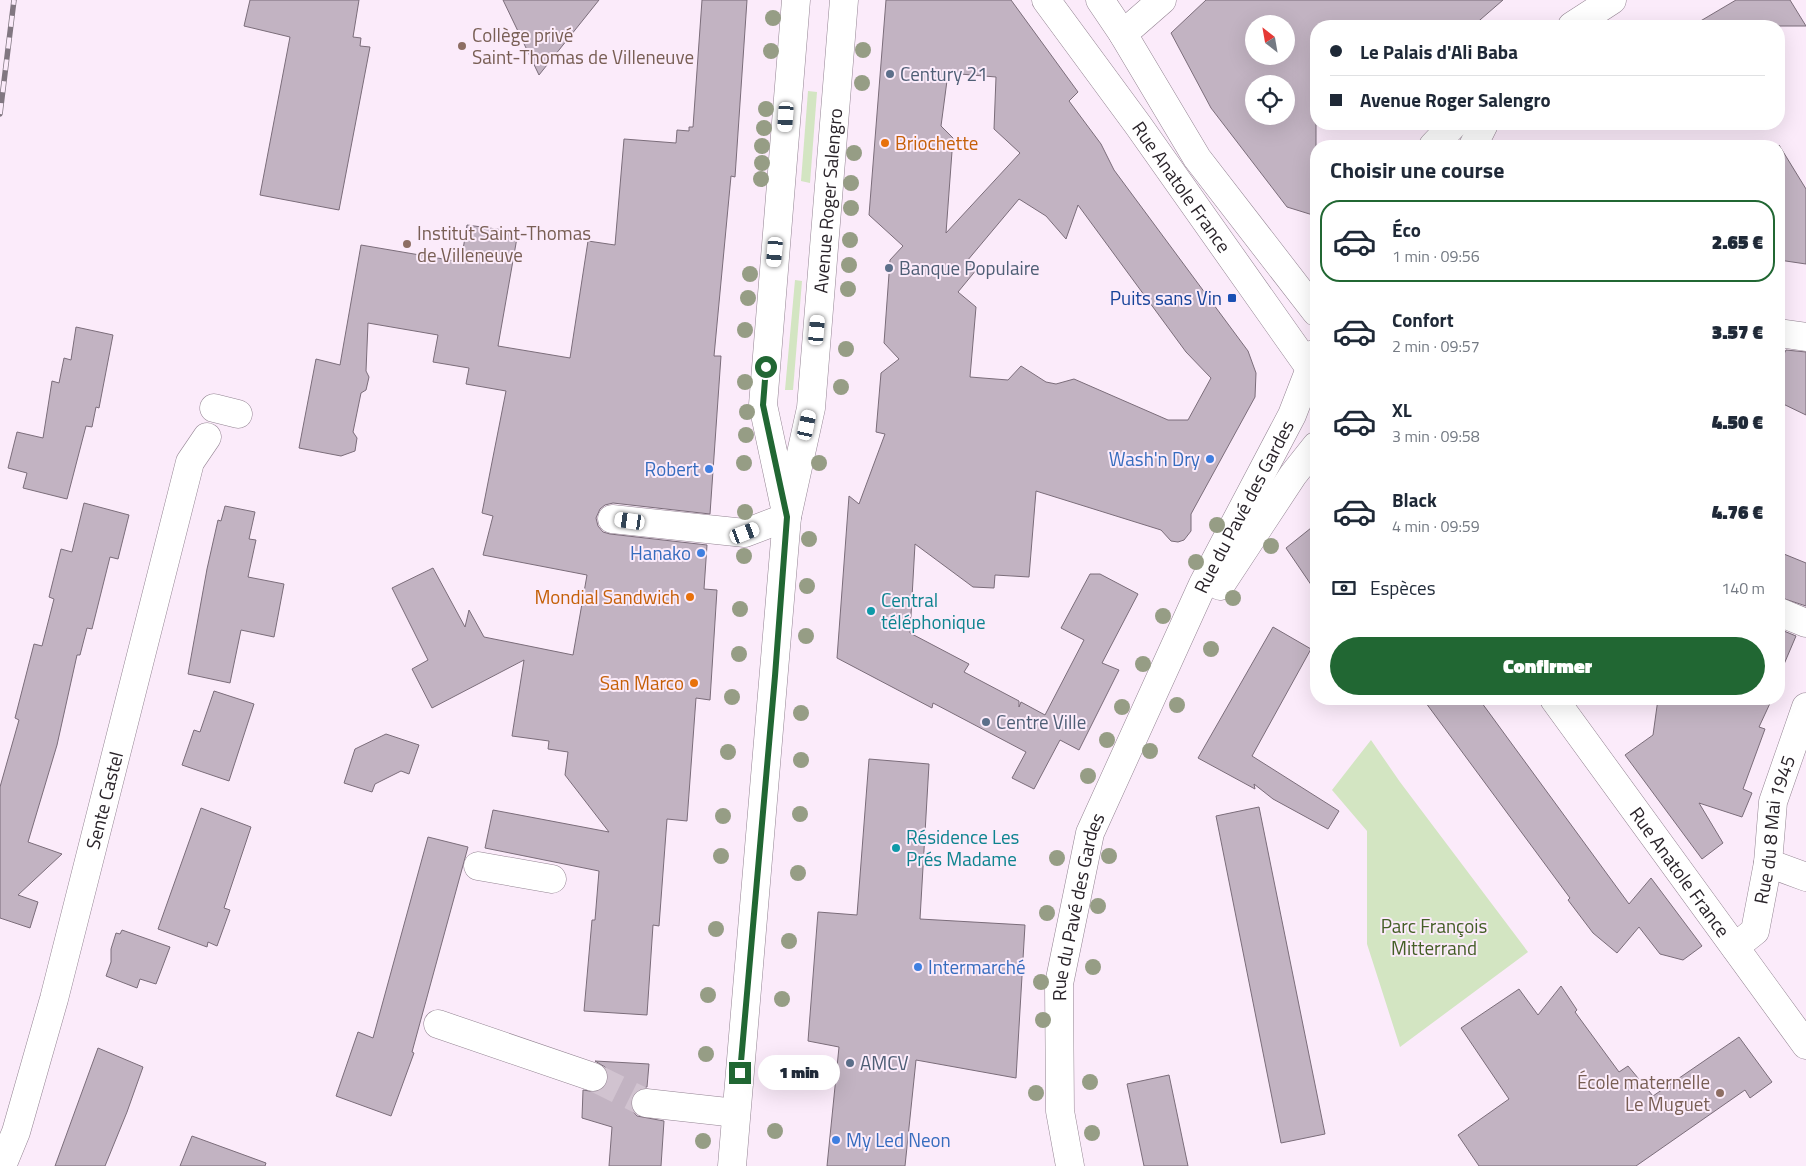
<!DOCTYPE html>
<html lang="fr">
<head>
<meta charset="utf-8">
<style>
	:root { --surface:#fff; --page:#f2f2f3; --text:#1f2937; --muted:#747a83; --line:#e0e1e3; --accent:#216733 }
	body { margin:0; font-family:"Titillium Web",sans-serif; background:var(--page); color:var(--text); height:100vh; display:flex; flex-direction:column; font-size:19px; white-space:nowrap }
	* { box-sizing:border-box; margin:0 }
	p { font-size:16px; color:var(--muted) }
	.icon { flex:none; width:28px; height:28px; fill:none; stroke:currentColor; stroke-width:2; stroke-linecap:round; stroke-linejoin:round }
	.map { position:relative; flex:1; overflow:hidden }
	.drawer { position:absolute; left:1310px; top:140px; width:475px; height:565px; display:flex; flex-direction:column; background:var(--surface); border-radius:20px; box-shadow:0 5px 20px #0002 }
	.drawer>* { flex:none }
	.banner { position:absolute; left:1310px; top:20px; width:475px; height:110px; border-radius:20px; box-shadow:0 5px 20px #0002; display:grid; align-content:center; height:110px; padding:0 20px; background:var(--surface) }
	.needle { width:32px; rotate:329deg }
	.controls { position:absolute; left:1245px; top:15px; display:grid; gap:10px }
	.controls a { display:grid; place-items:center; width:50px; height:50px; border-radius:50%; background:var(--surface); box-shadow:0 5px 20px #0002; font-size:25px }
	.end { position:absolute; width:22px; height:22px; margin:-11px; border:6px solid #216733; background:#fff; box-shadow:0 0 0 2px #fff }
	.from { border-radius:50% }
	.bubble { position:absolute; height:35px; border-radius:18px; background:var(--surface); box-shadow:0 5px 20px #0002; font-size:16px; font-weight:800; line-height:35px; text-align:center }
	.car { position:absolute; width:15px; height:30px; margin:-15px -8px; border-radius:6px; box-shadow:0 0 4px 1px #0007; background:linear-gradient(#fff 24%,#345 0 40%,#fff 0 76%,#345 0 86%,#fff 0) }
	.banner b { display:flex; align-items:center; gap:18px; height:48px; font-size:19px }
	.banner b+b { border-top:1px solid var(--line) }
	.banner i { width:12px; height:12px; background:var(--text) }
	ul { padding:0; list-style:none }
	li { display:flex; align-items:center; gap:15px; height:82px; margin:0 10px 8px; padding:0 10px; border:2px solid transparent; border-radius:20px }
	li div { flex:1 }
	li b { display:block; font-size:19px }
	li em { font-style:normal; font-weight:800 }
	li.selected { border-color:var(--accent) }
	li>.icon { width:45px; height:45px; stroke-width:1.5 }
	h2 { padding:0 20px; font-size:22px; line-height:60px }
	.pay { display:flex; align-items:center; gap:12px; height:55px; padding:0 20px; font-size:19px }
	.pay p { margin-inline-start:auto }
	.cta { display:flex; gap:10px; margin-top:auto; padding:10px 20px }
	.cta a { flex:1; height:58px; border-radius:30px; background:var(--accent); color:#fff; font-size:20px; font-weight:800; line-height:58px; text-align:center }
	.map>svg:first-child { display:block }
</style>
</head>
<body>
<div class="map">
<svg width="1806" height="1166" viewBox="0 0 1806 1166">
	<rect width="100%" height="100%" fill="#fbebfa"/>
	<!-- green -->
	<g fill="#d3e5c2">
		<path d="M 808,91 L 817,92 L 810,183 L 801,181 Z"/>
		<path d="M 795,280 L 802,281 L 793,390 L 785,390 Z"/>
		<path d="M 1371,740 L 1400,782 L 1528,952 L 1400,1047 L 1367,944 L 1367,831 L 1332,790 Z"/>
	</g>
	<!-- building -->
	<g fill="#c2b3c2" stroke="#7b6d7a" fill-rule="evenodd">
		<path d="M 250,0 L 359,0 L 353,37 L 361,38 L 360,46 L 370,47 L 339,210 L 260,195 L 290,37 L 244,26 Z"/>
		<path d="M 503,0 L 599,0 L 539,75 Z"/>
		<path d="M 702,0 L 747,0 L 735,177 L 731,176 L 714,356 L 721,356 L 710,514 L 613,503 L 605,505 L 600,509 L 596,518 L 598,526 L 603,532 L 610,534 L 707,545 L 704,589 L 717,590 L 710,700 L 696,698 L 687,821 L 667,819 L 659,926 L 653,925 L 647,1015 L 584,1011 L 592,920 L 595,920 L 599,871 L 485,848 L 493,810 L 609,832 L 565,775 L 568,752 L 548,749 L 549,741 L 512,736 L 524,660 L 432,708 L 412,669 L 428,660 L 392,588 L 433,568 L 465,627 L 469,610 L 484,637 L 573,655 L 587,575 L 483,555 L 493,516 L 482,513 L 506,391 L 466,384 L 469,368 L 433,362 L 438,335 L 368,323 L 366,371 L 369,377 L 366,390 L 361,393 L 353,432 L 357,438 L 355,451 L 341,456 L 299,448 L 316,359 L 340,365 L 361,245 L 461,262 L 467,225 L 518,232 L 498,346 L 570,358 L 588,241 L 615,245 L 624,139 L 676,143 L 677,130 L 689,131 L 689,127 L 693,127 Z"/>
		<path d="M 886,0 L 1011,0 L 1078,92 L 1069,101 L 1101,144 L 1114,170 L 1248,351 L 1256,373 L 1255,397 L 1191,514 L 1191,531 L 1184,540 L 1178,542 L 1171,541 L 1161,530 L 1036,491 L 1029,577 L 995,575 L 994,588 L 973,587 L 915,544 L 910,633 L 969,664 L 964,672 L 1019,701 L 1019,707 L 1021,702 L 1045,715 L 1084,640 L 1061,628 L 1090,574 L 1100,574 L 1138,594 L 1102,663 L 1119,670 L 1079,750 L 1060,740 L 1034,789 L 1012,778 L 1026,752 L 933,703 L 932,708 L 837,658 L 849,496 L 859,504 L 885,434 L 876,432 L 881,373 L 899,359 L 884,343 L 890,260 L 903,246 L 869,215 ZM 948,73 L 996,77 L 994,129 L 1020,153 L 946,233 L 953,138 L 941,126 ZM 1019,199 L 1046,216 L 1066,239 L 1078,205 L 1186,352 L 1211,378 L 1188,420 L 1168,420 L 1074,379 L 1056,384 L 1046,382 L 1021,366 L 1008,380 L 970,377 L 976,307 L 958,292 L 977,269 L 967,261 Z"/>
		<path d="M 1206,0 L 1503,0 L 1473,26 L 1316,26 L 1316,216 L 1287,207 L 1211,108 L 1171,33 ZM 1254,24 L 1286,24 L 1286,56 L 1254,56 ZM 1254,84 L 1286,84 L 1286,116 L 1254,116 Z"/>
		<path d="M 1736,0 L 1790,0 L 1806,26 L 1692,26 Z"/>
		<path d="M 1779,145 L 1806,189 L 1806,264 L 1779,260 Z"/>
		<path d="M 76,327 L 113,335 L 99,408 L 96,407 L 92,427 L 86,426 L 67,499 L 23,488 L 27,473 L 8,468 L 17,432 L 43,438 L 52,381 L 59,383 L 64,358 L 71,360 Z"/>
		<path d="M 1786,350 L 1806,352 L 1806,415 L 1779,402 L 1779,364 Z"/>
		<path d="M 84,503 L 129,515 L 118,559 L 110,557 L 92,629 L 87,628 L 80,655 L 77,655 L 57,745 L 28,842 L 62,854 L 18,895 L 38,902 L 30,928 L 0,918 L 0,787 L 19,720 L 15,718 L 34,644 L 42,646 L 54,599 L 49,597 L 61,549 L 72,552 Z"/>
		<path d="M 225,506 L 255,512 L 249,539 L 256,540 L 248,577 L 284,584 L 274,637 L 241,630 L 230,683 L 188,674 L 207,569 L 218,520 L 221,521 Z"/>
		<path d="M 1316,524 L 1316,592 L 1286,548 Z"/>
		<path d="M 1779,552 L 1806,563 L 1806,606 L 1779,597 Z"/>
		<path d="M 1273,627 L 1311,649 L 1252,756 L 1339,811 L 1328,829 L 1273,799 L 1254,784 L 1255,789 L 1198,758 Z"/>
		<path d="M 1779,629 L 1796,636 L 1779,676 Z"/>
		<path d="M 214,691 L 254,704 L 229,781 L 182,765 L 194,730 L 200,732 Z"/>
		<path d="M 1423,699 L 1479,699 L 1629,904 L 1651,878 L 1702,946 L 1683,960 L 1660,954 L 1639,927 L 1617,953 L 1593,933 L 1568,900 L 1570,898 Z"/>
		<path d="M 1658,699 L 1772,699 L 1759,727 L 1765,729 L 1743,789 L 1752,793 L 1742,817 L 1699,803 L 1723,843 L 1702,859 L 1625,755 L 1653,735 Z"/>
		<path d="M 386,734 L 419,745 L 409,774 L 401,771 L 375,784 L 372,792 L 344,783 L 355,749 Z"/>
		<path d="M 869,759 L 929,764 L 920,919 L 1025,925 L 1016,1078 L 916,1060 L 905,1166 L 827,1166 L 839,1047 L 808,1041 L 818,912 L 857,915 Z"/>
		<path d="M 1259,807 L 1325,1134 L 1281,1143 L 1216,816 Z"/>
		<path d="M 201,808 L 251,827 L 224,908 L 230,910 L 217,946 L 208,942 L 207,947 L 158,929 Z"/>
		<path d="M 428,837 L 468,847 L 412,1052 L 414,1053 L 391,1116 L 336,1096 L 358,1032 L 373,1038 Z"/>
		<path d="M 122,930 L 170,947 L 156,984 L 140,979 L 137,988 L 106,976 L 111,962 L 111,949 L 116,933 L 120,934 Z"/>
		<path d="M 1561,986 L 1577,1010 L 1575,1012 L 1619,1072 L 1628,1066 L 1653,1096 L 1739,1037 L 1772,1082 L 1750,1098 L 1745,1090 L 1636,1166 L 1479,1166 L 1458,1135 L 1509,1099 L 1461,1028 L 1519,989 L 1538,1015 Z"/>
		<path d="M 98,1048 L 143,1067 L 127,1112 L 105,1166 L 55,1166 Z"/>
		<path d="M 595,1061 L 649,1064 L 647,1087 L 640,1089 L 634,1093 L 630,1102 L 632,1110 L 637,1116 L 664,1121 L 661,1166 L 609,1166 L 612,1127 L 582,1118 L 583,1090 L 596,1092 L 604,1088 L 608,1082 L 608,1074 L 605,1067 Z"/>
		<path d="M 1169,1075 L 1188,1166 L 1144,1166 L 1127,1084 Z"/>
		<path d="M 192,1136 L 266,1163 L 265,1166 L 180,1166 Z"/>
	</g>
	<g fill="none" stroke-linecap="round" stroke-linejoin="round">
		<!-- minor-tunnel -->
		<path stroke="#d1c3d0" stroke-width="28" stroke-dasharray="28 14" stroke-linecap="butt" d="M 593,1077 L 646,1103"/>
		<defs>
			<g id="minor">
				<path d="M 1123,34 L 1162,0"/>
				<path d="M 1779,333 L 1806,337"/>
				<path d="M 214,408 L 238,414"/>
				<path d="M 612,519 L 745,533 L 787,517"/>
				<path d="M 1779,612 L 1806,623"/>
				<path d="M 1768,863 L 1806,877"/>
				<path d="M 478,866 L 552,879"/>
				<path id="s1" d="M 1735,947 L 1755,931 L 1768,863 L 1773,802 L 1806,707"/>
				<path d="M 438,1024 L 593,1077"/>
				<path d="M 646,1103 L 736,1113"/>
				<path id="s2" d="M 2,1166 L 16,1132 L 54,999 L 190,462 L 207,437"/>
			</g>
			<g id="major">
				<path id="s3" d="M 1046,0 L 1138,125 L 1316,377"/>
				<path d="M 1100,0 L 1123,34 L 1197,158 L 1316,312"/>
				<path d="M 1572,26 L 1612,0"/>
				<path d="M 1433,146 L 1454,124"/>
				<path d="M 1473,146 L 1484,124"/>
				<path d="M 785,508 L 763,405 L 796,0"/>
				<path d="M 1220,586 L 1293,475 L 1316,446"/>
				<path id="s4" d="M 1554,699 L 1806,1045"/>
				<path id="s5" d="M 732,1166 L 787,517 L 811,408 L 844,0"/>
				<path id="s6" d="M 1070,1166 L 1060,1111 L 1059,984 L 1090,833 L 1203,584 L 1292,415 L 1316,353"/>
			</g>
		</defs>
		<!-- minor casing -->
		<use href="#minor" stroke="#938492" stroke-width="29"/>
		<!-- major casing -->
		<use href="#major" stroke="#938492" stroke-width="29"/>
		<!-- minor -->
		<use href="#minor" stroke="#fff" stroke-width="28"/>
		<!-- major -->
		<use href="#major" stroke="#fff" stroke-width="28"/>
		<defs>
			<path id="rail" d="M 0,114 L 14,0"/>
		</defs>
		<!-- rail casing -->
		<use href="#rail" stroke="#817781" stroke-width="5.5"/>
		<!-- rail -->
		<use href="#rail" stroke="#fbebfa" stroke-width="4" stroke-dasharray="11" stroke-linecap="butt"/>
	</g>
	<!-- trees -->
	<g fill="#969d85">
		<circle cx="773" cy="18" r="8"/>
		<circle cx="863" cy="50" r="8"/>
		<circle cx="771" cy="51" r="8"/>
		<circle cx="862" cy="83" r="8"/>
		<circle cx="766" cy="109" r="8"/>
		<circle cx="764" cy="128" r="8"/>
		<circle cx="762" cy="146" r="8"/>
		<circle cx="854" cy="153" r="8"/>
		<circle cx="762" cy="163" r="8"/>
		<circle cx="761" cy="179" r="8"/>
		<circle cx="851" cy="183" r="8"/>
		<circle cx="851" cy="208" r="8"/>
		<circle cx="850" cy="240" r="8"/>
		<circle cx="849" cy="265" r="8"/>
		<circle cx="750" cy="274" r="8"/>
		<circle cx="848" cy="289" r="8"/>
		<circle cx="748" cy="298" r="8"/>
		<circle cx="745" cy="330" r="8"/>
		<circle cx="846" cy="349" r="8"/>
		<circle cx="745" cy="382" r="8"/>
		<circle cx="841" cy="387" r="8"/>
		<circle cx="747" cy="412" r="8"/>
		<circle cx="746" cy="435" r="8"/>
		<circle cx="744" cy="463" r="8"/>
		<circle cx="819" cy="463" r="8"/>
		<circle cx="745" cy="512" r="8"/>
		<circle cx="1217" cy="525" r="8"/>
		<circle cx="809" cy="539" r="8"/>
		<circle cx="1271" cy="546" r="8"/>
		<circle cx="744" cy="556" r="8"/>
		<circle cx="1196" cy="562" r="8"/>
		<circle cx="807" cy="586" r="8"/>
		<circle cx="1233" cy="598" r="8"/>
		<circle cx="740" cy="609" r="8"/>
		<circle cx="1163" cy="616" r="8"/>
		<circle cx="806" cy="636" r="8"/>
		<circle cx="1211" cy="649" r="8"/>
		<circle cx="739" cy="654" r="8"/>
		<circle cx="1143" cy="664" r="8"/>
		<circle cx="732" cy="697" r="8"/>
		<circle cx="1177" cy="705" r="8"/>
		<circle cx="1122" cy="707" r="8"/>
		<circle cx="801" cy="713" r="8"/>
		<circle cx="1107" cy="740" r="8"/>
		<circle cx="1150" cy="751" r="8"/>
		<circle cx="728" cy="752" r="8"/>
		<circle cx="801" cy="760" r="8"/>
		<circle cx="1088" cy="776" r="8"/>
		<circle cx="800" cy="814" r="8"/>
		<circle cx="723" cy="816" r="8"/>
		<circle cx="721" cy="856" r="8"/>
		<circle cx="1109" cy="856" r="8"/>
		<circle cx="1057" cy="858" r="8"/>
		<circle cx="798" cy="873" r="8"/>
		<circle cx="1098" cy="906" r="8"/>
		<circle cx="1047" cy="913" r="8"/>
		<circle cx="716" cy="929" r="8"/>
		<circle cx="789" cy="941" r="8"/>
		<circle cx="1093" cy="967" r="8"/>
		<circle cx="1041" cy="982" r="8"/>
		<circle cx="708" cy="995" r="8"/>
		<circle cx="782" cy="999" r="8"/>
		<circle cx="1043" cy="1020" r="8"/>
		<circle cx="706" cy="1054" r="8"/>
		<circle cx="779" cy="1064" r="8"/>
		<circle cx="1090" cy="1082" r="8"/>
		<circle cx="1036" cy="1093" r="8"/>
		<circle cx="775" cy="1131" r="8"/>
		<circle cx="1092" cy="1133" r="8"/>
		<circle cx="703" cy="1141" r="8"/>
	</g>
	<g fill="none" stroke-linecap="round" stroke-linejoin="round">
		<!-- route -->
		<path stroke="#216733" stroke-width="6" d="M 740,1073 L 775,676 L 787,517 L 763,405 L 766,367"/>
	</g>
	<!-- markers -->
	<g fill="#8d6e63" stroke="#fbebfa" stroke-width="2">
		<circle cx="462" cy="46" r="5"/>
		<circle cx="407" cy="244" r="5"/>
		<circle cx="1720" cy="1093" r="5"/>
	</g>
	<g fill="#5c6f8a" stroke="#fbebfa" stroke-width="2">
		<circle cx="890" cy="74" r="5"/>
		<circle cx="889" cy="268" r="5"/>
		<circle cx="986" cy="722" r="5"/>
		<circle cx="850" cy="1063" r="5"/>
	</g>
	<g fill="#e8710a" stroke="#fbebfa" stroke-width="2">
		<circle cx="885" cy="143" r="5"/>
		<circle cx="690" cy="597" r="5"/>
		<circle cx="694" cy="683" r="5"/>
	</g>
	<rect fill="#1a4fb4" stroke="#fbebfa" stroke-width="2" x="1227" y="293" width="10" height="10" rx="2.5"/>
	<g fill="#3f7fe0" stroke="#fbebfa" stroke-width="2">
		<circle cx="1210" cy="459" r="5"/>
		<circle cx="709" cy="469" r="5"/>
		<circle cx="701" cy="553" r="5"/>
		<circle cx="918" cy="967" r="5"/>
		<circle cx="836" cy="1140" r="5"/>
	</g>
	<g fill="#0f9aa8" stroke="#fbebfa" stroke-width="2">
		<circle cx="871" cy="611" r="5"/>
		<circle cx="896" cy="848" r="5"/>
	</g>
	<g text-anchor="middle" stroke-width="4" stroke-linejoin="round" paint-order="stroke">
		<!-- education labels -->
		<g font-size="19" fill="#785e54" stroke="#fbebfa" text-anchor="start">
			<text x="472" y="42">Collège privé<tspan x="472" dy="22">Saint-Thomas de Villeneuve</tspan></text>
			<text x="417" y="240">Institut Saint-Thomas<tspan x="417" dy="22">de Villeneuve</tspan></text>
			<text x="1710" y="1089" text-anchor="end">École maternelle<tspan x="1710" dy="22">Le Muguet</tspan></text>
		</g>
		<!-- service labels -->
		<g font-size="19" fill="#4e5e75" stroke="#fbebfa" text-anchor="start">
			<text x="900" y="81">Century 21</text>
			<text x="899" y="275">Banque Populaire</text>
			<text x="996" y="729">Centre Ville</text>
			<text x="860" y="1070">AMCV</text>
		</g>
		<!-- food labels -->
		<g font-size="19" fill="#c56008" stroke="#fbebfa" text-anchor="end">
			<text x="895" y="150" text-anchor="start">Briochette</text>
			<text x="680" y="604">Mondial Sandwich</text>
			<text x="684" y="690">San Marco</text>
		</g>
		<!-- street labels -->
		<g font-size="19" fill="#2a242a" stroke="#fbebfa">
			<text dy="7" stroke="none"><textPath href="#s3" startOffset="231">Rue Anatole France</textPath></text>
			<text dy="7" stroke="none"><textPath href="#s5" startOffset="971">Avenue Roger Salengro</textPath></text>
			<text dy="7" stroke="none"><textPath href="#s6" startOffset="698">Rue du Pavé des Gardes</textPath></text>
			<text dy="7" stroke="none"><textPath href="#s2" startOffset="380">Sente Castel</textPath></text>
			<text dy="7" stroke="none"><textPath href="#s1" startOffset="129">Rue du 8 Mai 1945</textPath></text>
			<text dy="7" stroke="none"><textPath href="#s4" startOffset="214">Rue Anatole France</textPath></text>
			<text dy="7" stroke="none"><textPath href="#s6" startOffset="262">Rue du Pavé des Gardes</textPath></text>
		</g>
		<!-- transit labels -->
		<g font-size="19" fill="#164399" stroke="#fbebfa" text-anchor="end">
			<text x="1222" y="305">Puits sans Vin</text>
		</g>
		<!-- shop labels -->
		<g font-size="19" fill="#366cbe" stroke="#fbebfa" text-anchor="end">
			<text x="1200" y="466">Wash'n Dry</text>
			<text x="699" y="476">Robert</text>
			<text x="691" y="560">Hanako</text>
			<text x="928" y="974" text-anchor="start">Intermarché</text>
			<text x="846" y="1147" text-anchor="start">My Led Neon</text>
		</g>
		<!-- culture labels -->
		<g font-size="19" fill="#0d838f" stroke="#fbebfa" text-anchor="start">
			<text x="881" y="607">Central<tspan x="881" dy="22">téléphonique</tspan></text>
			<text x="906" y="844">Résidence Les<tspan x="906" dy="22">Prés Madame</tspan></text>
		</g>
		<!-- park labels -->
		<g font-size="19" fill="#445e26" stroke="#fbebfa">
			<text x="1434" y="933">Parc François<tspan x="1434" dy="22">Mitterrand</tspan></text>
		</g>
	</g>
</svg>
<div class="controls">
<a><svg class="needle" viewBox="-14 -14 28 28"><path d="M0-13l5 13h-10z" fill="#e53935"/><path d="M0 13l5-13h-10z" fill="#747a83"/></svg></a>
<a><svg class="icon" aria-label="locate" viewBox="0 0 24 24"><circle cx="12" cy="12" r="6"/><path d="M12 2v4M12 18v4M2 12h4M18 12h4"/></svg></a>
</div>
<i class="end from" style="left:766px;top:367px"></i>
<i class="end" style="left:740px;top:1073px"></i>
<div class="bubble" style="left:758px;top:1055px;width:82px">1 min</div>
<i class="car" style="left:786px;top:117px;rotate:184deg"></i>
<i class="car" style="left:775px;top:252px;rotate:185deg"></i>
<i class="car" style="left:817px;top:330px;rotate:5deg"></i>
<i class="car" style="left:807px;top:425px;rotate:12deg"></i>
<i class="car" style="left:630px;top:521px;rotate:278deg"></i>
<i class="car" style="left:745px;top:533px;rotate:69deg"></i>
<div class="banner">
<b><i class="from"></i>Le Palais d'Ali Baba</b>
<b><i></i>Avenue Roger Salengro</b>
</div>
<section class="drawer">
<h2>Choisir une course</h2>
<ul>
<li class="selected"><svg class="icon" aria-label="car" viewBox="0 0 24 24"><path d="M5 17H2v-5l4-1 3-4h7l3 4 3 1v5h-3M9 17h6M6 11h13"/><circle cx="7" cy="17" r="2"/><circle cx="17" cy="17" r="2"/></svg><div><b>Éco</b><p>1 min · 09:56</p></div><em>2.65 €</em></li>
<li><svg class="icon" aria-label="car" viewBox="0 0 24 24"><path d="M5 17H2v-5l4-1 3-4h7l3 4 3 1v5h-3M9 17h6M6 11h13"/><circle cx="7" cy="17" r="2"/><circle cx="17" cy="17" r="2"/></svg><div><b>Confort</b><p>2 min · 09:57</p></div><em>3.57 €</em></li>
<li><svg class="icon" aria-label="car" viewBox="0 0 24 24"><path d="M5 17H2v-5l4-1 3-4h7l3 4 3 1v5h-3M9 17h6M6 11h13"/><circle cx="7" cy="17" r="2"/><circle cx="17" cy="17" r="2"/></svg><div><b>XL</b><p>3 min · 09:58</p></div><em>4.50 €</em></li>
<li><svg class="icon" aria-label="car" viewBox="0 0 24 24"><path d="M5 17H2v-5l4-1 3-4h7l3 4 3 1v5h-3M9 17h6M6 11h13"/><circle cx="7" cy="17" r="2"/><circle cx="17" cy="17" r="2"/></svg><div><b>Black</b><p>4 min · 09:59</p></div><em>4.76 €</em></li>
</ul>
<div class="pay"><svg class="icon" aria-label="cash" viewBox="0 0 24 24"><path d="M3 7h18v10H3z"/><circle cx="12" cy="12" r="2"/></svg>Espèces<p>140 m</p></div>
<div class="cta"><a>Confirmer</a></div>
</section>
</div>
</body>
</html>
